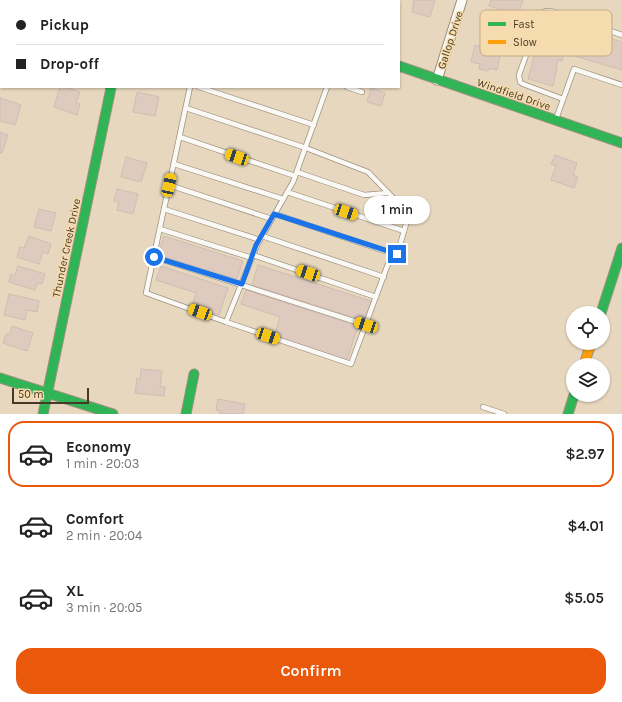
<!DOCTYPE html>
<html lang="en">
<head>
<meta charset="utf-8">
<style>
	:root { --surface:#fff; --page:#f2f2f2; --text:#222; --muted:#767676; --line:#e0e0e0; --accent:#ea580c }
	body { margin:0; font-family:Karla,sans-serif; background:var(--page); color:var(--text); height:100vh; display:flex; flex-direction:column; font-size:15px; white-space:nowrap }
	* { box-sizing:border-box; margin:0 }
	p { font-size:13px; color:var(--muted) }
	.icon { flex:none; width:22px; height:22px; fill:none; stroke:currentColor; stroke-width:2; stroke-linecap:round; stroke-linejoin:round }
	.map { position:relative; height:414px; overflow:hidden }
	.drawer { display:flex; flex-direction:column; background:var(--surface); flex:1 }
	.drawer>* { flex:none }
	.hud { position:absolute; left:0px; top:0px; width:400px; height:88px; box-shadow:0 1px 3px #0004; display:grid; align-content:center; height:88px; padding:0 16px; background:var(--surface) }
	.fabs { position:absolute; left:566px; top:306px; display:grid; gap:8px }
	.fabs a { display:grid; place-items:center; width:44px; height:44px; border-radius:50%; background:var(--surface); box-shadow:0 1px 3px #0004; font-size:20px }
	.scale { position:absolute; left:12px; bottom:10px; width:77px; box-sizing:border-box; padding-left:4px; border:2px solid #453a28; border-top:0; font-size:11px; line-height:14px; white-space:nowrap; color:#453a28; -webkit-text-stroke:3px #f6dbae; paint-order:stroke }
	.end { position:absolute; width:18px; height:18px; margin:-9px; border:5px solid #1a73e8; background:#fff; box-shadow:0 0 0 2px #fff }
	.from { border-radius:50% }
	.bubble { position:absolute; height:28px; border-radius:14px; background:var(--surface); box-shadow:0 1px 3px #0004; font-size:13px; font-weight:600; line-height:28px; text-align:center }
	.car { position:absolute; width:12px; height:24px; margin:-12px -6px; border-radius:5px; box-shadow:0 0 3px 1px #0007; background:linear-gradient(#f5c518 24%,#345 0 40%,#f5c518 0 76%,#345 0 86%,#f5c518 0) }
	.hud b { display:flex; align-items:center; gap:14px; height:38px; font-size:15px }
	.hud b+b { border-top:1px solid var(--line) }
	.hud i { width:10px; height:10px; background:var(--text) }
	ul { padding:7px 0 0; list-style:none }
	li { display:flex; align-items:center; gap:12px; height:66px; margin:0 8px 6px; padding:0 8px; border:2px solid transparent; border-radius:16px }
	li div { flex:1 }
	li b { display:block; font-size:15px }
	li em { font-style:normal; font-weight:600 }
	li.selected { border-color:var(--accent) }
	li>.icon { width:36px; height:36px; stroke-width:1.5 }
	.button { display:flex; gap:8px; margin-top:auto; padding:8px 16px }
	.button a { flex:1; height:46px; border-radius:16px; background:var(--accent); color:#fff; font-size:16px; font-weight:600; line-height:46px; text-align:center }
	.map>svg:first-child { display:block }
</style>
</head>
<body>
<div class="map">
<svg width="622" height="414" viewBox="0 0 622 414">
	<rect width="100%" height="100%" fill="#e6d7be"/>
	<!-- building -->
	<g fill="#decabf" stroke="#cfbeb2">
		<path d="M 6,0 L 33,0 L 5,1 Z"/>
		<path d="M 414,0 L 435,0 L 430,17 L 412,12 Z"/>
		<path d="M 491,0 L 523,0 L 518,15 L 489,6 Z"/>
		<path d="M 544,19 L 622,42 L 622,70 L 564,53 L 562,61 L 558,60 L 556,68 L 557,68 L 553,86 L 528,79 Z"/>
		<path d="M 475,45 L 501,51 L 497,70 L 489,68 L 488,71 L 479,69 L 480,64 L 471,62 Z"/>
		<path d="M 60,87 L 66,87 L 80,92 L 76,103 L 80,104 L 77,115 L 54,107 Z"/>
		<path d="M 371,88 L 385,93 L 381,106 L 367,102 Z"/>
		<path d="M 137,92 L 159,97 L 155,116 L 133,112 Z"/>
		<path d="M 0,98 L 21,105 L 15,125 L 0,121 Z"/>
		<path d="M 0,132 L 8,135 L 2,153 L 0,153 Z"/>
		<path d="M 555,155 L 577,163 L 573,175 L 578,177 L 574,188 L 551,180 L 556,166 L 551,164 Z"/>
		<path d="M 126,157 L 147,163 L 141,182 L 121,177 Z"/>
		<path d="M 117,189 L 138,194 L 133,214 L 117,210 L 119,202 L 114,201 Z"/>
		<path d="M 39,209 L 56,213 L 51,231 L 34,227 Z"/>
		<path d="M 29,236 L 51,244 L 48,254 L 43,252 L 39,264 L 17,257 L 20,247 L 24,248 Z"/>
		<path d="M 164,236 L 243,261 L 237,279 L 158,255 Z"/>
		<path d="M 258,265 L 371,301 L 365,321 L 252,285 Z"/>
		<path d="M 18,266 L 45,274 L 42,284 L 38,283 L 35,290 L 9,282 L 11,274 L 15,275 Z"/>
		<path d="M 161,266 L 228,288 L 219,315 L 192,307 L 196,293 L 156,280 Z"/>
		<path d="M 246,290 L 358,326 L 347,360 L 274,337 L 280,317 L 241,304 Z"/>
		<path d="M 9,294 L 39,301 L 37,312 L 27,310 L 25,320 L 4,315 Z"/>
		<path d="M 12,326 L 33,333 L 27,351 L 3,343 L 6,334 L 9,335 Z"/>
		<path d="M 141,369 L 162,371 L 160,387 L 165,387 L 164,396 L 135,393 L 137,378 L 140,379 Z"/>
		<path d="M 218,399 L 245,404 L 243,414 L 220,414 L 220,411 L 216,410 Z"/>
	</g>
	<g fill="none" stroke-linecap="round" stroke-linejoin="round">
		<defs>
			<g id="lane">
				<path d="M 199,87 L 314,125"/>
				<path d="M 347,87 L 362,92"/>
				<path d="M 563,99 L 523,84 L 520,82 L 519,75 L 541,13 L 546,11 L 551,11 L 622,35"/>
				<path d="M 186,108 L 306,148 L 368,172 L 409,214 L 397,255 L 388,264 L 351,364 L 226,322 L 146,293 L 190,87"/>
				<path d="M 556,119 L 574,69 L 622,85"/>
				<path d="M 180,137 L 295,176"/>
				<path d="M 174,164 L 283,199"/>
				<path d="M 297,172 L 364,195 L 388,193"/>
				<path d="M 169,185 L 272,219"/>
				<path d="M 287,192 L 404,231"/>
				<path d="M 164,209 L 260,240"/>
				<path d="M 275,214 L 397,255"/>
				<path d="M 160,229 L 252,258"/>
				<path d="M 262,236 L 384,277"/>
				<path d="M 253,255 L 376,297"/>
				<path d="M 154,257 L 366,325"/>
				<path d="M 226,322 L 257,245 L 293,182 L 327,87"/>
				<path d="M 483,407 L 504,414"/>
			</g>
			<g id="street">
				<path d="M 263,0 L 264,1"/>
				<path d="M 311,1 L 312,0"/>
				<path d="M 0,40 L 1,40"/>
				<path d="M 437,80 L 462,0"/>
			</g>
			<g id="fast">
				<path d="M 399,66 L 622,143"/>
				<path d="M 601,313 L 622,248"/>
				<path d="M 0,378 L 113,414"/>
				<path d="M 43,414 L 111,88 L 110,87"/>
				<path d="M 186,414 L 194,374"/>
				<path d="M 568,414 L 574,395"/>
			</g>
			<path id="slow" d="M 584,365 L 591,343"/>
		</defs>
		<!-- lane casing -->
		<use href="#lane" stroke="#9e927f" stroke-width="6"/>
		<!-- street casing -->
		<use href="#street" stroke="#9e927f" stroke-width="11"/>
		<!-- fast casing -->
		<use href="#fast" stroke="#9e927f" stroke-width="11"/>
		<!-- slow casing -->
		<use href="#slow" stroke="#9e927f" stroke-width="11"/>
		<!-- lane -->
		<use href="#lane" stroke="#fbf9f5" stroke-width="4.5"/>
		<!-- street -->
		<use href="#street" stroke="#fbf9f5" stroke-width="9"/>
		<!-- fast -->
		<use href="#fast" stroke="#30b455" stroke-width="9"/>
		<!-- slow -->
		<use href="#slow" stroke="#ff9f0a" stroke-width="9"/>
	</g>
	<g fill="none" stroke-linecap="round" stroke-linejoin="round">
		<!-- route -->
		<path stroke="#1a73e8" stroke-width="5" d="M 154,257 L 242,284 L 256,245 L 274,214 L 397,254"/>
	</g>
	<g text-anchor="middle" stroke-width="3" stroke-linejoin="round" paint-order="stroke">
		<!-- street labels -->
		<g font-size="11" fill="#453a28" stroke="#f6dbae">
			<text transform="translate(450 40) rotate(-72)" y="4">Gallop Drive</text>
			<text transform="translate(514 94) rotate(19)" y="4">Windfield Drive</text>
			<text transform="translate(66 248) rotate(-78)" y="4">Thunder Creek Drive</text>
		</g>
	</g>
	<!-- legend -->
	<rect x="480" y="10" width="132" height="46" rx="6" fill="#f6dbae" stroke="#c1ab86" stroke-width="1"/>
	<rect x="488" y="22" width="18" height="4" fill="#30b455"/>
	<rect x="488" y="40" width="18" height="4" fill="#ff9f0a"/>
	<g font-size="11" fill="#453a28">
		<text x="513" y="28">Fast</text>
		<text x="513" y="46">Slow</text>
	</g>
</svg>
<div class="fabs">
<a><svg class="icon" aria-label="locate" viewBox="0 0 24 24"><circle cx="12" cy="12" r="6"/><path d="M12 2v4M12 18v4M2 12h4M18 12h4"/></svg></a>
<a><svg class="icon" aria-label="layers" viewBox="0 0 24 24"><path d="M12 4l9 5-9 5-9-5zM3 14l9 5 9-5"/></svg></a>
</div>
<div class="scale">50 m</div>
<i class="end from" style="left:154px;top:257px"></i>
<i class="end" style="left:397px;top:254px"></i>
<div class="bubble" style="left:364px;top:196px;width:66px">1 min</div>
<i class="car" style="left:237px;top:157px;rotate:289deg"></i>
<i class="car" style="left:169px;top:185px;rotate:12deg"></i>
<i class="car" style="left:346px;top:212px;rotate:108deg"></i>
<i class="car" style="left:308px;top:273px;rotate:289deg"></i>
<i class="car" style="left:200px;top:312px;rotate:290deg"></i>
<i class="car" style="left:366px;top:325px;rotate:288deg"></i>
<i class="car" style="left:268px;top:336px;rotate:109deg"></i>
<div class="hud">
<b><i class="from"></i>Pickup</b>
<b><i></i>Drop-off</b>
</div>
</div>
<section class="drawer">
<ul>
<li class="selected"><svg class="icon" aria-label="car" viewBox="0 0 24 24"><path d="M5 17H2v-5l4-1 3-4h7l3 4 3 1v5h-3M9 17h6M6 11h13"/><circle cx="7" cy="17" r="2"/><circle cx="17" cy="17" r="2"/></svg><div><b>Economy</b><p>1 min · 20:03</p></div><em>$2.97</em></li>
<li><svg class="icon" aria-label="car" viewBox="0 0 24 24"><path d="M5 17H2v-5l4-1 3-4h7l3 4 3 1v5h-3M9 17h6M6 11h13"/><circle cx="7" cy="17" r="2"/><circle cx="17" cy="17" r="2"/></svg><div><b>Comfort</b><p>2 min · 20:04</p></div><em>$4.01</em></li>
<li><svg class="icon" aria-label="car" viewBox="0 0 24 24"><path d="M5 17H2v-5l4-1 3-4h7l3 4 3 1v5h-3M9 17h6M6 11h13"/><circle cx="7" cy="17" r="2"/><circle cx="17" cy="17" r="2"/></svg><div><b>XL</b><p>3 min · 20:05</p></div><em>$5.05</em></li>
</ul>
<div class="button"><a>Confirm</a></div>
</section>
</body>
</html>
